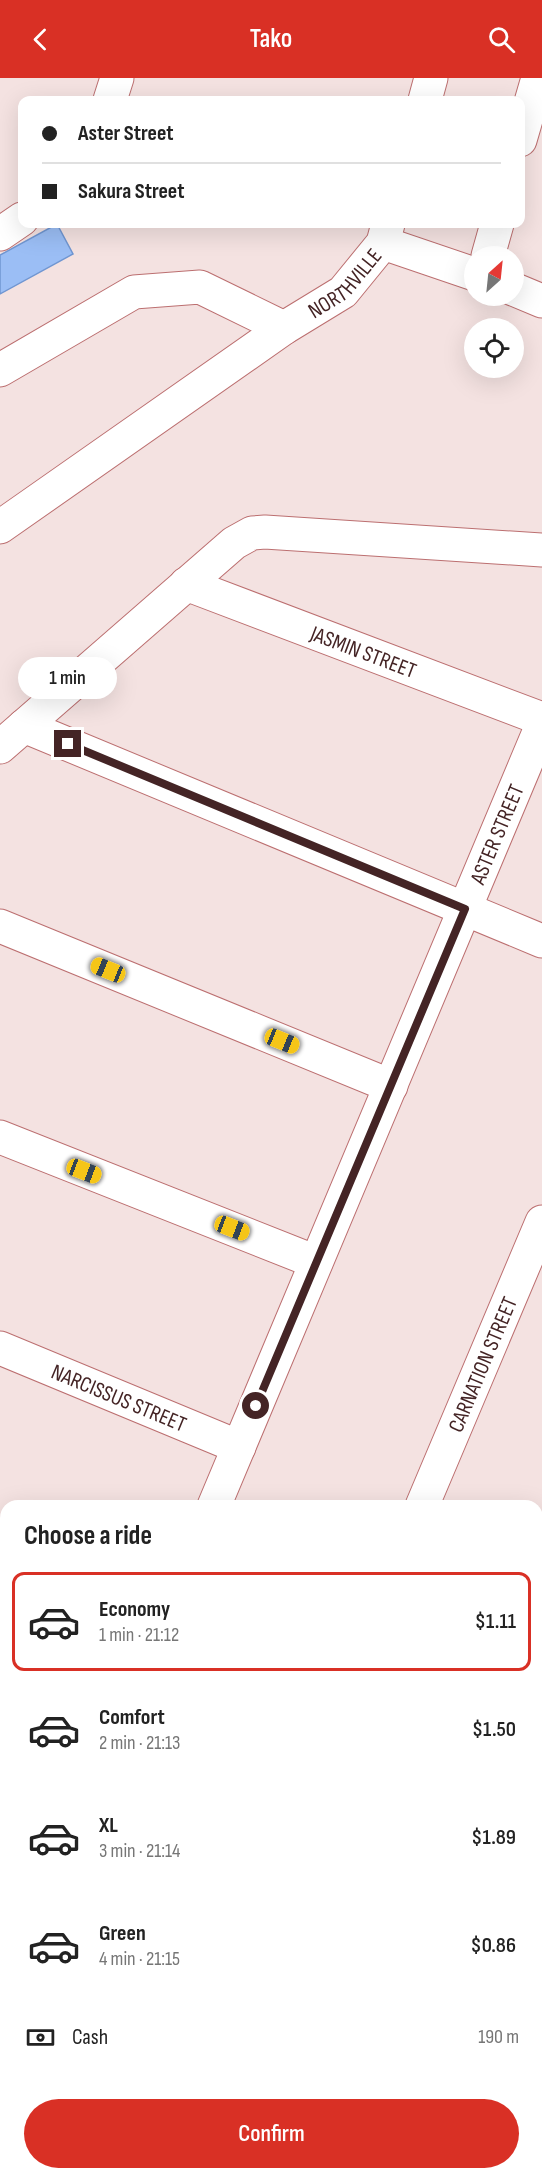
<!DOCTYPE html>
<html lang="en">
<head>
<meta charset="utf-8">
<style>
	:root { --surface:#fff; --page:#f6f6f6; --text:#222; --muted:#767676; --line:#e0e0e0; --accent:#d93025 }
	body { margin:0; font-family:"Sofia Sans Condensed",sans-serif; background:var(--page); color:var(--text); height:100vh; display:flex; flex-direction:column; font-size:22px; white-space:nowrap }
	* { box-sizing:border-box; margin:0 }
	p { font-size:20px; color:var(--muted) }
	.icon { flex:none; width:33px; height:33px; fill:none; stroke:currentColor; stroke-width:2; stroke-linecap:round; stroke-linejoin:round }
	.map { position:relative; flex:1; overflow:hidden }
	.drawer { position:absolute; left:0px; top:1422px; width:543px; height:680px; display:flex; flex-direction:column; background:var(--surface); border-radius:18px 18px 0 0; box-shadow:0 6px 24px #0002 }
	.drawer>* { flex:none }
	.guide { position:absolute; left:18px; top:18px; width:507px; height:132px; border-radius:12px; box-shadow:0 6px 24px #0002; display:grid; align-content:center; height:132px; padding:0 24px; background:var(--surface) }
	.needle { width:39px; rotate:27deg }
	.tools { position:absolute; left:464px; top:168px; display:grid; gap:12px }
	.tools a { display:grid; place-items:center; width:60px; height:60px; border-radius:50%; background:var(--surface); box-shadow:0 6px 24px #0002; font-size:30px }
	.end { position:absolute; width:27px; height:27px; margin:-14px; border:8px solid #442425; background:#fff; box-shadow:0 0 0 3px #fff }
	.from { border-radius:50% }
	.bubble { position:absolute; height:42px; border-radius:21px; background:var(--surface); box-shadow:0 6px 24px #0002; font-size:20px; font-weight:600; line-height:42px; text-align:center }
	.car { position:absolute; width:18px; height:36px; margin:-18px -9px; border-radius:8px; box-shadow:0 0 4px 2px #0007; background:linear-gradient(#f5c518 24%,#345 0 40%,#f5c518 0 76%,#345 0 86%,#f5c518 0) }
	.guide b { display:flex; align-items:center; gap:21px; height:57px; font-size:22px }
	.guide b+b { border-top:2px solid var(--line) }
	.guide i { width:15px; height:15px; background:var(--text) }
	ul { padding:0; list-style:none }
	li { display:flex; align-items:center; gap:18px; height:99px; margin:0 12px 9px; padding:0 12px; border:3px solid transparent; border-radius:12px }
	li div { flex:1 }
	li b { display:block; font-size:22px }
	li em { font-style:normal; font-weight:600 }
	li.current { border-color:var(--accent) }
	li>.icon { width:54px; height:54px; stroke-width:1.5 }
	h2 { padding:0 24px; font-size:27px; line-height:72px }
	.pay { display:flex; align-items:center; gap:15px; height:66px; padding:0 24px; font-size:22px }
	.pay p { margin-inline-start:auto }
	.action { display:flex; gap:12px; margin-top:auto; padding:12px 24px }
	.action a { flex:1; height:69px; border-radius:36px; background:var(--accent); color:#fff; font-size:24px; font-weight:600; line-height:69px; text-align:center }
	header { display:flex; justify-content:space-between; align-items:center; height:78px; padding:0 24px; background:var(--accent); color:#fff; font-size:27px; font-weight:600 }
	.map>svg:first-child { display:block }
</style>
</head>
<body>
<header><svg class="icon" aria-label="back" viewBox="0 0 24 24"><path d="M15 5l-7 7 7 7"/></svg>Tako<svg class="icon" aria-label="search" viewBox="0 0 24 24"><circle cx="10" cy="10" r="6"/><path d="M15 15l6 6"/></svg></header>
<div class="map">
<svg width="542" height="2101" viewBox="0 0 542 2101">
	<rect width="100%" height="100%" fill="#f4e2e1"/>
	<!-- building -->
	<path fill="#9bbef5" stroke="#7096d1" stroke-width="1.5" d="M 57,146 L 73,176 L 0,216 L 0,177 Z"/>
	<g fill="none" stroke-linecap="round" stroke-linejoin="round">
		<defs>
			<g id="street">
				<path d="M 110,22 L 117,0"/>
				<path d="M 425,22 L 431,0"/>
				<path d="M 520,62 L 538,0"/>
				<path d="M 0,156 L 22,141"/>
				<path d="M 383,165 L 474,196"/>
				<path d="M 488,178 L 497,146"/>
				<path d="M 513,211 L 542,223"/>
				<path d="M 0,292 L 134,214 L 200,209 L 284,250"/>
				<path id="s1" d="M 0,449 L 284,250 L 343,214 L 383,165 L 388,146"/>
				<path id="s2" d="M 186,506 L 542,641"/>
				<path d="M 24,648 L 542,863"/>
				<path d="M 0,669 L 234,465 L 252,455 L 265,454 L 542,472"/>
				<path d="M 0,848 L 391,1008"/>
				<path d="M 0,1059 L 316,1184"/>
				<path id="s3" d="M 0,1270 L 239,1369"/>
				<path id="s4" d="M 214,1428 L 542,647"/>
				<path id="s5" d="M 422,1428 L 542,1144"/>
				<path d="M 0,1474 L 6,1477"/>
				<path d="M 537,1667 L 542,1655"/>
				<path d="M 0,1706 L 6,1708"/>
				<path d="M 537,1930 L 542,1932"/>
				<path d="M 0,1944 L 6,1930"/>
				<path d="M 140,2101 L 143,2096"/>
				<path d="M 356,2101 L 358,2096"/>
			</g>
		</defs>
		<!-- street casing -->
		<use href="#street" stroke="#bc6f70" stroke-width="35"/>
		<!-- street -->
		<use href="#street" stroke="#fff" stroke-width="33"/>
	</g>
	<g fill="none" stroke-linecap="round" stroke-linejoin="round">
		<!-- route -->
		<path stroke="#442425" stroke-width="8" d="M 68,666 L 465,831 L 256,1328"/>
	</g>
	<g text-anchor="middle" stroke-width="5" stroke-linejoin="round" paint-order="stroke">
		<!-- street labels -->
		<g font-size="22" fill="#442425" stroke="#fff">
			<text dy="8" stroke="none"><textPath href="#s1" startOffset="423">NORTHVILLE</textPath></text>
			<text dy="8" stroke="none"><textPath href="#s2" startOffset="190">JASMIN STREET</textPath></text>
			<text dy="8" stroke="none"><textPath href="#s4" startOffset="729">ASTER STREET</textPath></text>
			<text dy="8" stroke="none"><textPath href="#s5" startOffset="154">CARNATION STREET</textPath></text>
			<text dy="8" stroke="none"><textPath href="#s3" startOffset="129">NARCISSUS STREET</textPath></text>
		</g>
	</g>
</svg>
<div class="tools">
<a><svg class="needle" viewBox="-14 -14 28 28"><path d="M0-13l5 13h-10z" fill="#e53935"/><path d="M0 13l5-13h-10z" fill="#767676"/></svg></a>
<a><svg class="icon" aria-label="locate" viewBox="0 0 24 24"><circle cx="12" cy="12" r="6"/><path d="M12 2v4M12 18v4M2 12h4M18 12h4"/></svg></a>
</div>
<i class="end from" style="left:256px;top:1328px"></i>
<i class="end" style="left:68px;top:666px"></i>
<div class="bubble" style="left:18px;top:579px;width:99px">1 min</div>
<i class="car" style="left:108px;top:892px;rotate:292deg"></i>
<i class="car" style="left:282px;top:963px;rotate:112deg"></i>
<i class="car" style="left:84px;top:1093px;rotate:111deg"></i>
<i class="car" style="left:232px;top:1150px;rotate:111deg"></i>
<div class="guide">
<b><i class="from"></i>Aster Street</b>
<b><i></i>Sakura Street</b>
</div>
<section class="drawer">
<h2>Choose a ride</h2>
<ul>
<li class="current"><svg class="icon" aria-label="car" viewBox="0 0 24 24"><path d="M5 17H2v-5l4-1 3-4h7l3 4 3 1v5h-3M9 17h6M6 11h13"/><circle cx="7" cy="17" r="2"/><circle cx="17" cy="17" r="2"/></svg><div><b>Economy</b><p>1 min · 21:12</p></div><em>$1.11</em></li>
<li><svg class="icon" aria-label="car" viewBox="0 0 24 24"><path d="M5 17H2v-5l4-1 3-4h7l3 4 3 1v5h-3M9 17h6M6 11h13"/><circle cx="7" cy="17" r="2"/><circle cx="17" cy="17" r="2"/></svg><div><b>Comfort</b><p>2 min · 21:13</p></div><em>$1.50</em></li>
<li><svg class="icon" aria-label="car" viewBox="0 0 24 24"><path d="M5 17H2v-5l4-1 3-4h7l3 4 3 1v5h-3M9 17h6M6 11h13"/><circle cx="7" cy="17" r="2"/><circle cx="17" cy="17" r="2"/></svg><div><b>XL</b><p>3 min · 21:14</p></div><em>$1.89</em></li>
<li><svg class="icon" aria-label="car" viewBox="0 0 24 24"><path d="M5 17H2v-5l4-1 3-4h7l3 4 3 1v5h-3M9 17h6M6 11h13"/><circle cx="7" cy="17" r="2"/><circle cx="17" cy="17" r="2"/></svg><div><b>Green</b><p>4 min · 21:15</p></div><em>$0.86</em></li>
</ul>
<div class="pay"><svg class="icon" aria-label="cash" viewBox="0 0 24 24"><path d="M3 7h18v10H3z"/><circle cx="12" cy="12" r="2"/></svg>Cash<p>190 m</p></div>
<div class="action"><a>Confirm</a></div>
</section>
</div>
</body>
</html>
